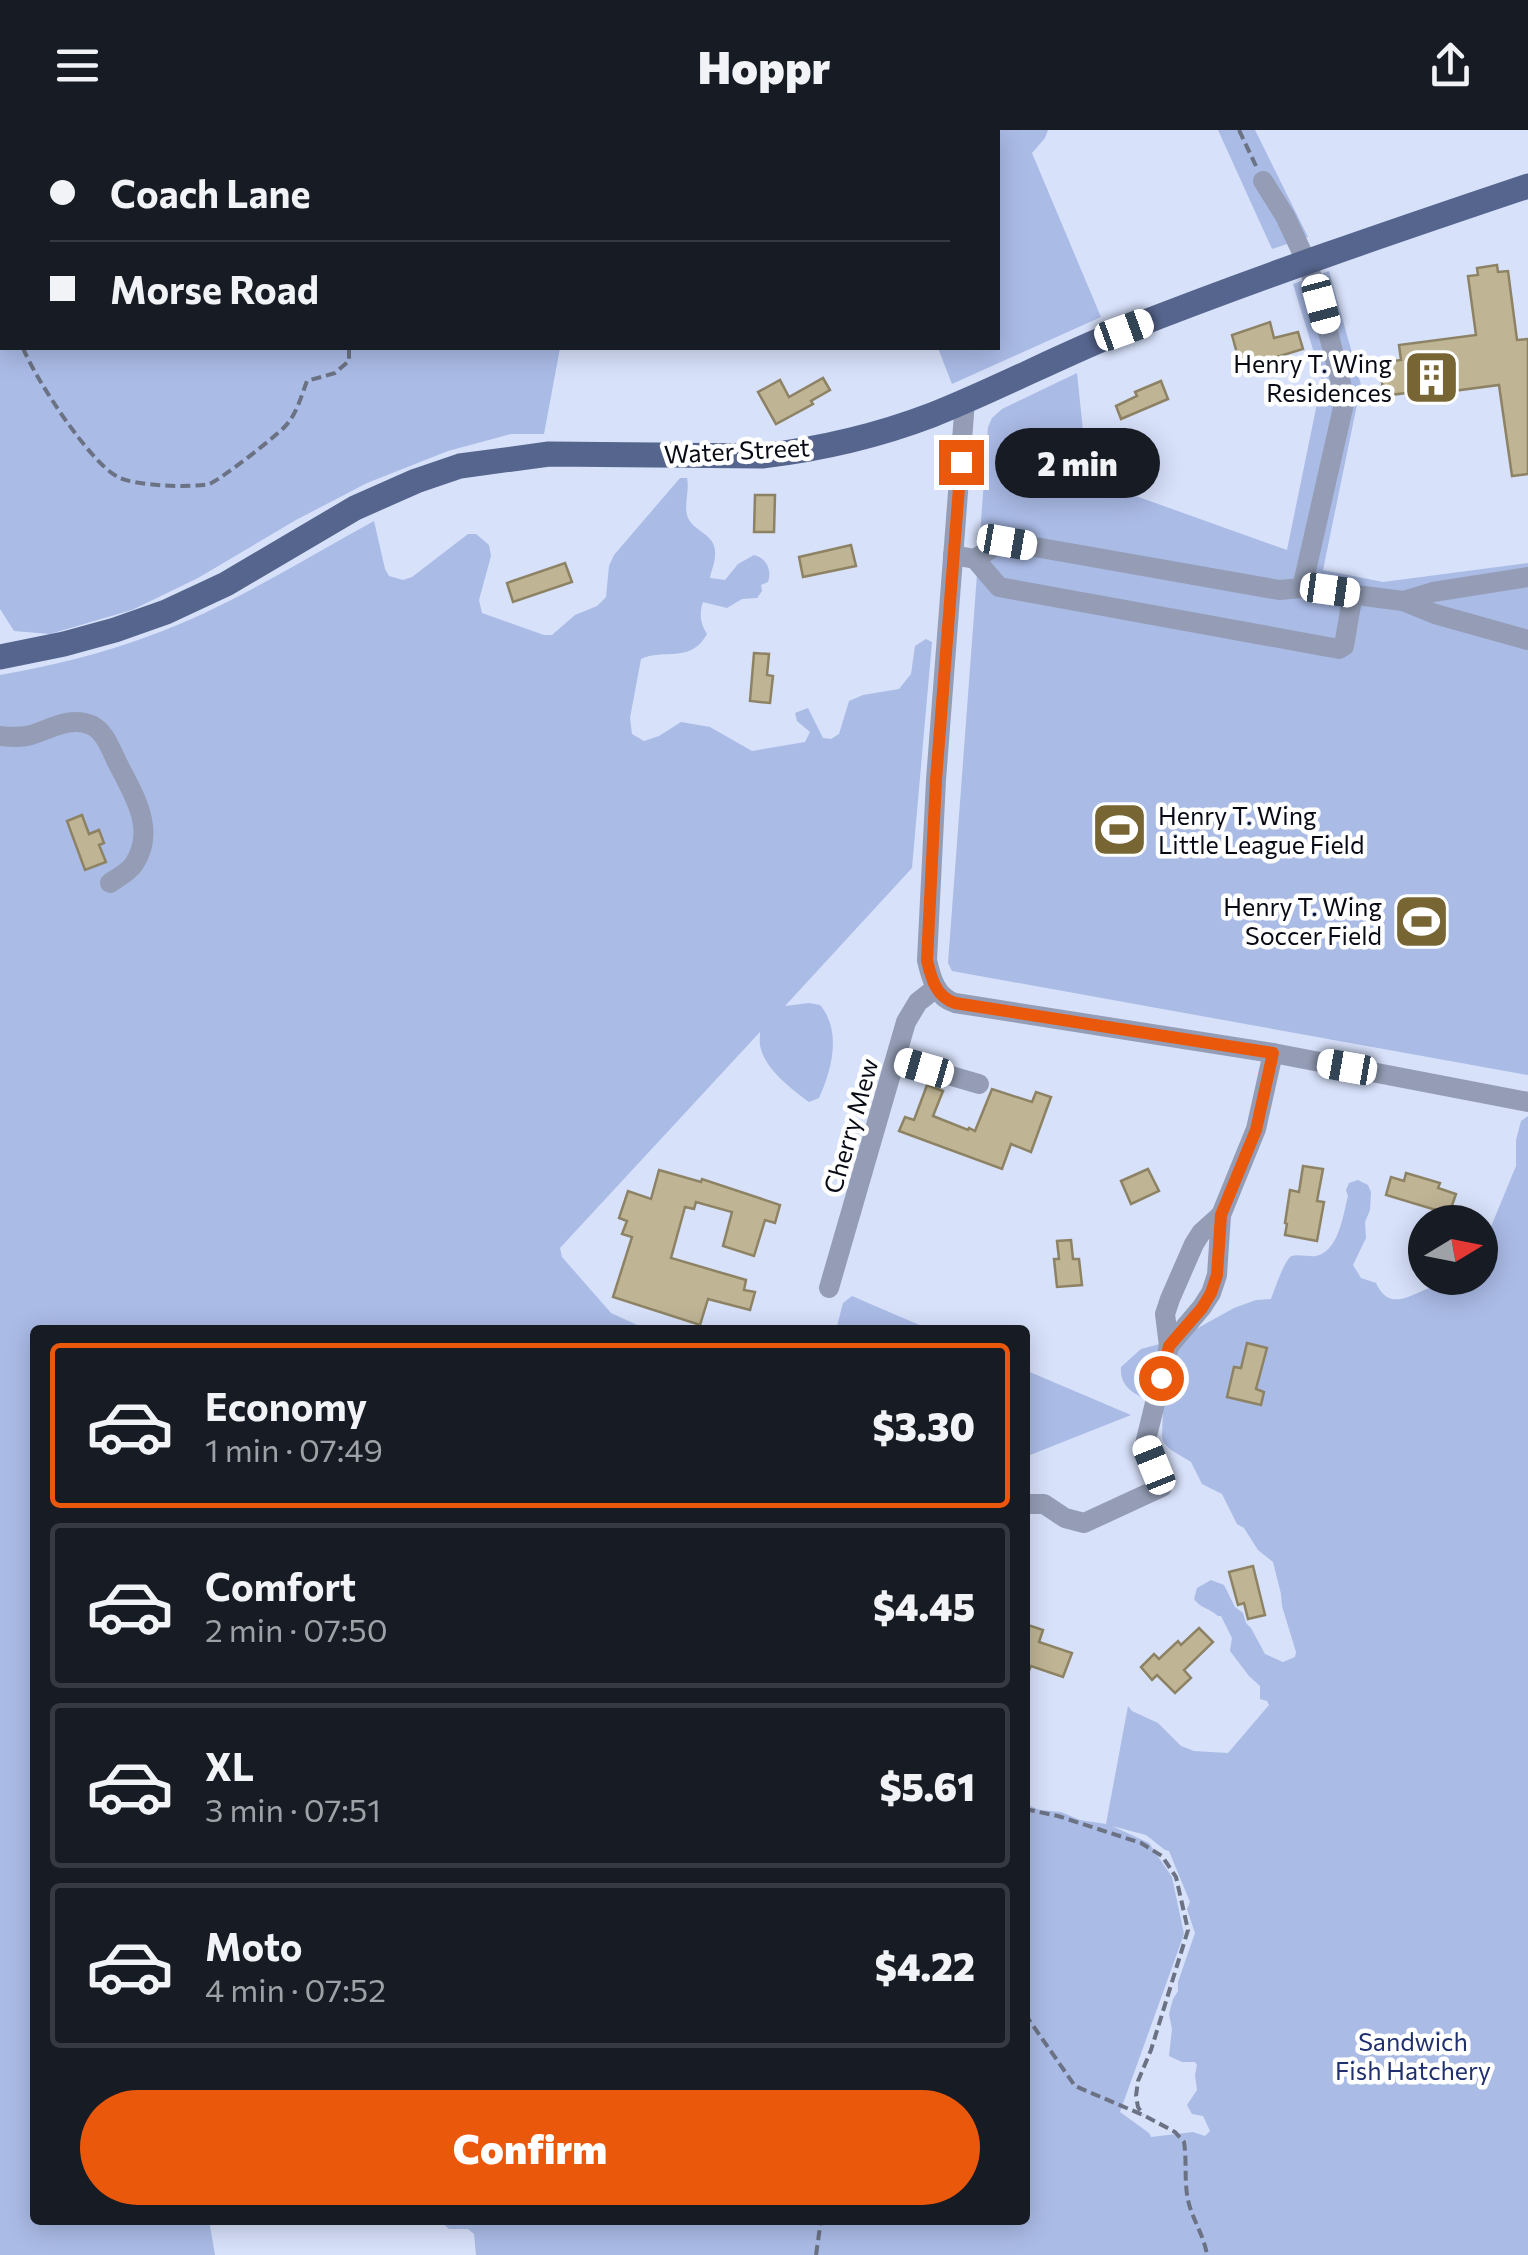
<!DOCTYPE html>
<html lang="en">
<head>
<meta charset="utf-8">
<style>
	:root { --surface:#171b24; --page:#242831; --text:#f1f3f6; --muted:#9ea1a6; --line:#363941; --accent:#ea580c }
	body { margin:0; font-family:Commissioner,sans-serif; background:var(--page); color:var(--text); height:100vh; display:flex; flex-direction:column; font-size:38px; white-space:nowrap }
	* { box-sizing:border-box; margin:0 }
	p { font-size:32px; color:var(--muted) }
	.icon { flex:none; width:55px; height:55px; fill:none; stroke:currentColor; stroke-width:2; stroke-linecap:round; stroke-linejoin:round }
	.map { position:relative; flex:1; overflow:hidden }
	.drawer { position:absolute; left:30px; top:1195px; width:1000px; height:900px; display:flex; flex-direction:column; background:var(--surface); border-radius:10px; box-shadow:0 5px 25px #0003 }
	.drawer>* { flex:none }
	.top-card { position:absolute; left:0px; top:0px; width:1000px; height:220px; box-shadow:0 5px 25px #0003; display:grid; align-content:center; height:220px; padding:0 50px; background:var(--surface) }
	.needle { width:65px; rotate:80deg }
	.tools { position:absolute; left:1408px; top:1075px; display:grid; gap:20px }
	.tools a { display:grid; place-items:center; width:90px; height:90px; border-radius:50%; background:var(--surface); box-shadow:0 5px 25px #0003; font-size:50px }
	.end { position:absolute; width:45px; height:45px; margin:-22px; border:12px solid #ea580c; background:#fff; box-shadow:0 0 0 5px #fff }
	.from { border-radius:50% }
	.bubble { position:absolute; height:70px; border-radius:35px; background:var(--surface); box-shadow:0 5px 25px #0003; font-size:32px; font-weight:800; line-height:70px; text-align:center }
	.car { position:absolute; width:30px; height:60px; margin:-30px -15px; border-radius:12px; box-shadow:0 0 8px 2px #0007; background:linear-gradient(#fff 24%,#345 0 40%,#fff 0 76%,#345 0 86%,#fff 0) }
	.top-card b { display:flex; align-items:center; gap:35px; height:95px; font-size:38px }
	.top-card b+b { border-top:2px solid var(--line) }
	.top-card i { width:25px; height:25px; background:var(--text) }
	ul { padding:18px 0 0; list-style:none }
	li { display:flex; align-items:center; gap:30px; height:165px; margin:0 20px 15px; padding:0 30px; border:5px solid var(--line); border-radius:10px }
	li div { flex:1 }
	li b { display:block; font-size:38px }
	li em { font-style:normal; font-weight:800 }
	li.active { border-color:var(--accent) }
	li>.icon { width:90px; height:90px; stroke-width:1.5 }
	.primary-button { display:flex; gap:20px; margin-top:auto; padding:20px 50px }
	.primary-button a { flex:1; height:115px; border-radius:60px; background:var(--accent); color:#fff; font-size:40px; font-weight:800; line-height:115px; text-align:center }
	header { display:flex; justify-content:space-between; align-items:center; height:130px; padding:0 50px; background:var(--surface); font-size:45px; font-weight:800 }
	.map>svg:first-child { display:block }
</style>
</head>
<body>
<header><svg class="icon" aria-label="menu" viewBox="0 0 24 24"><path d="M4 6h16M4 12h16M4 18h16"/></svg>Hoppr<svg class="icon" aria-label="share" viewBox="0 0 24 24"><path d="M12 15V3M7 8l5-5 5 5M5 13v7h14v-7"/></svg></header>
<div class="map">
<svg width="1528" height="2125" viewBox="0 0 1528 2125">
	<rect width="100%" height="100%" fill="#d7e1fa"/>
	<!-- green -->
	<g fill="#aabbe6" fill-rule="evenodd">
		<path d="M 0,0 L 1048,0 L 1045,8 L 1032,23 L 1101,187 L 952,254 L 938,218 L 998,218 L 998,2 L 2,2 L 2,218 L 560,218 L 544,304 L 511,304 L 448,321 L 367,353 L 296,390 L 198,448 L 132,480 L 50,504 L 14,501 L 0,479 Z"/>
		<path d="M 1218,0 L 1255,0 L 1308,107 L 1272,119 Z"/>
		<path d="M 1329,141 L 1361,255 L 1323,440 L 1383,452 L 1528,433 L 1528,945 L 952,841 L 948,833 L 988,297 L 992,288 L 1002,279 L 1077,243 L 1088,349 L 1287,420 L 1322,249 L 1293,154 Z"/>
		<path d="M 680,348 L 687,348 C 690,361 683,376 688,388 C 695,403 717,404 715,425 C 715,433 711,441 710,448 L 725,450 L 738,434 L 754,425 C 767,428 772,441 768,452 L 761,455 L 762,461 L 757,468 L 742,469 L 727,478 L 703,472 C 699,484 700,493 707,504 C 691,534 663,518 641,529 L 630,588 L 632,604 L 644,611 L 659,606 L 681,592 L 710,597 L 752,621 L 805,612 L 810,602 L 797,591 L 795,583 L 808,578 L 823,608 L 831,609 L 839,604 L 849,571 L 863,565 L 899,559 L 911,544 L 915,516 L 926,509 L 932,512 L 912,738 L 785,876 L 809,873 L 820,875 C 842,901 832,939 819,968 L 809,972 C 792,959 767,941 761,919 C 759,914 760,908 760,902 L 560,1118 L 562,1127 L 611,1183 L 648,1200 L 35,1200 L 35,2090 L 209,2090 L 215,2125 L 0,2125 L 0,545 C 50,536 101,524 149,506 C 227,478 301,431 374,391 L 385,439 L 389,446 L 403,450 L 412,447 L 468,404 L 476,404 L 489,415 L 491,426 L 479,470 L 482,483 L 544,505 L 552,505 L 575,485 L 597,476 L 606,467 L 609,436 L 614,425 Z"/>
		<path d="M 1528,986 L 1528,2125 L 476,2125 L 474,2104 L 468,2099 L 449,2099 L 439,2090 L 1025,2090 L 1025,1674 L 1040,1680 L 1061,1682 L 1080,1690 L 1106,1694 L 1128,1576 L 1132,1581 L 1158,1593 L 1181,1616 L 1194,1621 L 1228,1623 L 1269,1575 L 1267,1571 L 1260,1569 L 1260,1556 L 1249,1546 L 1230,1521 L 1232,1508 L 1221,1486 L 1218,1486 C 1210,1478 1201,1479 1194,1469 L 1197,1458 L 1211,1450 L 1224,1455 L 1235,1477 L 1243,1483 L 1246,1493 L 1251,1498 L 1265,1524 L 1283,1532 L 1295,1527 L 1296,1522 L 1282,1476 L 1281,1464 L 1273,1432 L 1258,1420 L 1244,1398 L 1237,1394 L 1222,1364 L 1202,1354 L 1191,1332 L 1171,1320 L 1164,1313 L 1162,1307 L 1163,1280 C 1145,1266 1119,1264 1121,1237 L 1141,1219 L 1178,1209 L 1234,1178 L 1256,1170 L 1271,1169 C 1274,1161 1285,1128 1292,1126 C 1298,1124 1309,1127 1316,1126 C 1339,1121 1343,1085 1348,1066 L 1346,1060 L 1349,1053 L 1358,1050 L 1368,1055 L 1371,1062 L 1370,1080 L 1365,1092 L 1366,1108 L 1353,1135 L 1361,1148 L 1376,1153 C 1395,1195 1430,1141 1458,1157 L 1465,1156 L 1473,1148 L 1480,1148 L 1480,1130 L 1490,1099 L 1516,1036 L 1516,1010 L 1521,991 ZM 1112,1696 L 1146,1705 L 1165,1720 L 1169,1721 L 1190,1772 L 1187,1779 L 1195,1803 L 1178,1852 L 1178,1861 L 1173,1869 L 1169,1884 L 1172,1899 L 1169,1926 L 1182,1932 L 1195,1932 L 1197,1935 L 1195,1945 L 1197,1960 L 1187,1975 L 1192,1984 L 1203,1986 L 1210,2001 L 1205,2006 L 1193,2002 L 1151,2007 L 1149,2003 L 1120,1982 L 1184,1804 L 1172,1747 L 1149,1713 Z"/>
		<path d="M 852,1166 L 931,1200 L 836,1200 L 843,1173 Z"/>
		<path d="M 1025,1240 L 1131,1285 L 1025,1327 Z"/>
	</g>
	<!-- building -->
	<g fill="#bfb494" stroke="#8d8364" stroke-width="2.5">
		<path d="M 1497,135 L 1498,142 L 1508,141 L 1517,210 L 1528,209 L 1528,344 L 1512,346 L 1499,255 L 1407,267 L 1406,263 L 1384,266 L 1379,233 L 1401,230 L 1399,215 L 1476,205 L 1468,146 L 1478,145 L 1477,138 Z"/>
		<path d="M 1270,192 L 1274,208 L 1298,202 L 1303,219 L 1241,238 L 1232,205 Z"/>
		<path d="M 823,248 L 830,260 L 811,271 L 813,274 L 776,294 L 758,262 L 780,250 L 789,267 Z"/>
		<path d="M 1161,251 L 1168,269 L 1121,289 L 1116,276 L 1137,266 L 1135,262 Z"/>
		<path d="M 1111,316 L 1114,344 L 1094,347 L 1090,318 Z"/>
		<path d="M 755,365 L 775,365 L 774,402 L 754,402 Z"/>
		<path d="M 851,415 L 856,436 L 803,447 L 799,427 Z"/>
		<path d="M 565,433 L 572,452 L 513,472 L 507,453 Z"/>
		<path d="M 754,523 L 769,524 L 767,545 L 773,546 L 770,573 L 750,571 Z"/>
		<path d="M 82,685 L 89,704 L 99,700 L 104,713 L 99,715 L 106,732 L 85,740 L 67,691 Z"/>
		<path d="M 927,955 L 943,961 L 933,986 L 968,1000 L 969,998 L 975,1001 L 992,959 L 1032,972 L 1036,962 L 1051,967 L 1031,1022 L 1011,1014 L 1002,1039 L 899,1001 L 905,987 L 914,990 Z"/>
		<path d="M 1303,1036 L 1323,1039 L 1317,1071 L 1324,1072 L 1317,1111 L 1285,1105 L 1287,1094 L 1285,1093 L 1290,1060 L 1299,1062 Z"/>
		<path d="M 1148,1039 L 1159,1061 L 1131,1074 L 1121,1051 Z"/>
		<path d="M 659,1040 L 701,1052 L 702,1049 L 780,1075 L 775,1093 L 765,1090 L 754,1126 L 723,1116 L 732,1082 L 696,1072 L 694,1079 L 685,1077 L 671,1128 L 746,1150 L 744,1160 L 755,1162 L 750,1180 L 708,1169 L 700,1195 L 613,1167 L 632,1107 L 622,1104 L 627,1091 L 619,1088 L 628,1061 L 651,1069 Z"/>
		<path d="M 1406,1043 L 1440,1053 L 1438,1058 L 1456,1064 L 1449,1084 L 1386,1065 L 1391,1047 L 1404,1051 Z"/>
		<path d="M 1071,1110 L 1073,1129 L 1079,1129 L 1082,1155 L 1057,1157 L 1054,1129 L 1059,1129 L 1057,1111 Z"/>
		<path d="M 1247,1213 L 1267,1218 L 1256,1259 L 1264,1262 L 1261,1275 L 1227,1267 L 1234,1237 L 1241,1238 Z"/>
		<path d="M 1253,1436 L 1265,1485 L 1248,1489 L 1244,1473 L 1238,1475 L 1229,1442 Z"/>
		<path d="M 1025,1494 L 1043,1500 L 1039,1512 L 1072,1523 L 1063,1547 L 1031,1536 L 1027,1545 L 1025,1545 Z"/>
		<path d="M 1199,1498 L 1213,1512 L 1184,1540 L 1191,1548 L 1175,1563 L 1157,1545 L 1152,1550 L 1141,1537 L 1154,1524 L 1159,1529 L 1178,1511 L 1181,1515 Z"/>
	</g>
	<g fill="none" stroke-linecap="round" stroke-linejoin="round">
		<!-- path -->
		<g stroke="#6b7283" stroke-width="4" stroke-dasharray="10 5" stroke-linecap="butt">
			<path d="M 1239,0 L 1256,36"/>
			<path d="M 124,2 L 124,0"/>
			<path d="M 411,2 L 412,0"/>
			<path d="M 23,218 C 35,248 90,333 118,347 C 135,356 190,358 209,354 C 219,351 281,303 288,293 C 297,282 302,264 307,251 L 335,243 L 349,231 L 349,218"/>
			<path d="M 1025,1679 L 1058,1686 L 1141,1713 L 1162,1726 L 1176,1747 L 1188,1800 L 1151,1920 L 1138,1951 L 1136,1966 L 1138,1977 L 1143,1985"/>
			<path d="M 1025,1884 L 1075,1956 L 1143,1985 L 1175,2002 L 1184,2012 C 1187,2031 1184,2051 1188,2070 C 1192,2089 1204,2105 1207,2125"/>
			<path d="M 816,2125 L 821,2090"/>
		</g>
		<!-- minor -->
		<g stroke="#949db5" stroke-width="20">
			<path d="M 1263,51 L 1285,86 L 1307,133 L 1321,174 L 1345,269 L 1302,458 L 1403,471 L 1435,484 L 1528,510"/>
			<path d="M 965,271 L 936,650 L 927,830 C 931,848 936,867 955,873 L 1273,923 L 1528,972"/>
			<path d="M 953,425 L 975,429 L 999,457 L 1339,519 L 1344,516 L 1353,463"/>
			<path d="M 975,429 L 998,414 L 1007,412 L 1279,460 L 1302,458"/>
			<path d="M 1403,471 L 1433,462 L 1528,447"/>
			<path d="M 0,606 C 11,607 20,608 31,605 C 51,599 70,586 91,595 C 105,601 111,620 117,632 C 133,664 157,699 134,734 C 129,742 117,748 110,753"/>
			<path d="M 896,930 L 979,954"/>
			<path d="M 829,1158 L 906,892 L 918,872 L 936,858"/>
			<path d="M 1169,1216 L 1165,1184 L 1170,1169 L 1194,1114 L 1201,1103 L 1221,1085"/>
			<path d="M 1025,1374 L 1044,1374 L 1065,1388 L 1084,1393 L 1162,1357 L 1145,1314 L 1169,1216 L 1202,1177 L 1211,1163 L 1217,1145 L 1221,1085 L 1256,999 L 1273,923"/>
		</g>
		<!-- major -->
		<path stroke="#56658d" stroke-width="25" d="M 0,527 L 64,514 L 115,500 L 166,482 L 226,454 L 355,378 L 416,351 L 460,336 L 549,324 L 762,326 C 821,319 877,306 932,285 C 998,259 1061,225 1127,199 C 1259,147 1394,101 1528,56"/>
	</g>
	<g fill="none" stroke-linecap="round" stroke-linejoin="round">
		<!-- route -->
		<path stroke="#ea580c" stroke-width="12" d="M 961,332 L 936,650 L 927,830 C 931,848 936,867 955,873 L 1273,923 L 1256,1000 L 1221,1085 L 1217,1145 L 1211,1163 L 1202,1178 L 1169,1216 L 1161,1248"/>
	</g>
	<!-- icons -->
	<defs>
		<symbol id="building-square" viewBox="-11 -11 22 22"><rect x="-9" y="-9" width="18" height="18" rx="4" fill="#776634" stroke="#fff"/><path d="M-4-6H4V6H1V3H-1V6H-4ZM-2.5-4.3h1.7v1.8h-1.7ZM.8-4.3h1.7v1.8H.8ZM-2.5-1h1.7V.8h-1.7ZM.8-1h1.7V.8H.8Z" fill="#fff"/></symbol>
		<symbol id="stadium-square" viewBox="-11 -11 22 22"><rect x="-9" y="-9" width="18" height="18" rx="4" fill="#776634" stroke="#fff"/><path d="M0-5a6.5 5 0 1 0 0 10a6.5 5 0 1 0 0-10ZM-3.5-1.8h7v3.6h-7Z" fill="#fff"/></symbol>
	</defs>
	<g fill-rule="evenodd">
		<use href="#building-square" x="1400" y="216" width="63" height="63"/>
		<use href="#stadium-square" x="1088" y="668" width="63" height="63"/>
		<use href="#stadium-square" x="1390" y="760" width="63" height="63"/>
	</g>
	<g text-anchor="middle" stroke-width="9" stroke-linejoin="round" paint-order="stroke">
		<!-- poi labels -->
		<g font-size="25" fill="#080b15" stroke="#fff" text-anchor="end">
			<text x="1392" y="243">Henry T. Wing<tspan x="1392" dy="29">Residences</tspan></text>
			<text x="1158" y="695" text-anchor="start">Henry T. Wing<tspan x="1158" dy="29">Little League Field</tspan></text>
			<text x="1382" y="786">Henry T. Wing<tspan x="1382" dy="29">Soccer Field</tspan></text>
		</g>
		<!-- street labels -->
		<g font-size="25" fill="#080b15" stroke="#fff">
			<text transform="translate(737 321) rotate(-3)" y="9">Water Street</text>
			<text transform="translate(851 996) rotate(-74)" y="9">Cherry Mew</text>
		</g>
		<!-- park labels -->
		<g font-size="25" fill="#20306e" stroke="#fff">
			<text x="1413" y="1921">Sandwich<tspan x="1413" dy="29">Fish Hatchery</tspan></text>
		</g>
	</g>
</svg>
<div class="tools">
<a><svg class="needle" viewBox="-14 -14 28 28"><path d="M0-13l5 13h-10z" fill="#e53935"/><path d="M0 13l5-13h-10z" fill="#9ea1a6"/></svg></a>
</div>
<i class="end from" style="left:1161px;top:1248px"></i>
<i class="end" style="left:961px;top:332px"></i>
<div class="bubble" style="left:995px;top:298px;width:165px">2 min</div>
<i class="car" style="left:1321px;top:174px;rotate:165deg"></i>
<i class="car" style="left:1124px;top:200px;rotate:70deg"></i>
<i class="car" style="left:1007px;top:412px;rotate:100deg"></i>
<i class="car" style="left:1330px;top:460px;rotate:98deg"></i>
<i class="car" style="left:1347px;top:937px;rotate:280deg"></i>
<i class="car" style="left:924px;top:938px;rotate:286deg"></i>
<i class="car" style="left:1154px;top:1335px;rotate:338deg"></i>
<div class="top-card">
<b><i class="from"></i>Coach Lane</b>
<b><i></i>Morse Road</b>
</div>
<section class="drawer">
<ul>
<li class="active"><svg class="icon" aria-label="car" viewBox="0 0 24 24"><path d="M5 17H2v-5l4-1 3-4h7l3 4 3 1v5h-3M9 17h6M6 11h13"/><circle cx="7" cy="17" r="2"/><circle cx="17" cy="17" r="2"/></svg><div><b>Economy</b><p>1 min · 07:49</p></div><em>$3.30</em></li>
<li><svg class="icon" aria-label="car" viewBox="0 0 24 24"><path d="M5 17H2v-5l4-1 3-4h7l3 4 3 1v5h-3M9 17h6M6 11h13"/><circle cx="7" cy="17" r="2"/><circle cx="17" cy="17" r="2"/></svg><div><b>Comfort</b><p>2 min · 07:50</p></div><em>$4.45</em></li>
<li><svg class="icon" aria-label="car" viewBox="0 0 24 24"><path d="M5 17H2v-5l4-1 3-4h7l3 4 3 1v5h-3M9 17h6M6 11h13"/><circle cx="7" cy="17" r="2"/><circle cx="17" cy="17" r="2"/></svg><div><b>XL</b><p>3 min · 07:51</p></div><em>$5.61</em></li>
<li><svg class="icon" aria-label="car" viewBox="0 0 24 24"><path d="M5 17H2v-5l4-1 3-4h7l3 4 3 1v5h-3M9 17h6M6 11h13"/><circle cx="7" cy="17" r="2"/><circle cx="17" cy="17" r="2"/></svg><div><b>Moto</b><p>4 min · 07:52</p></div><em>$4.22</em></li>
</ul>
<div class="primary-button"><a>Confirm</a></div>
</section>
</div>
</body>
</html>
